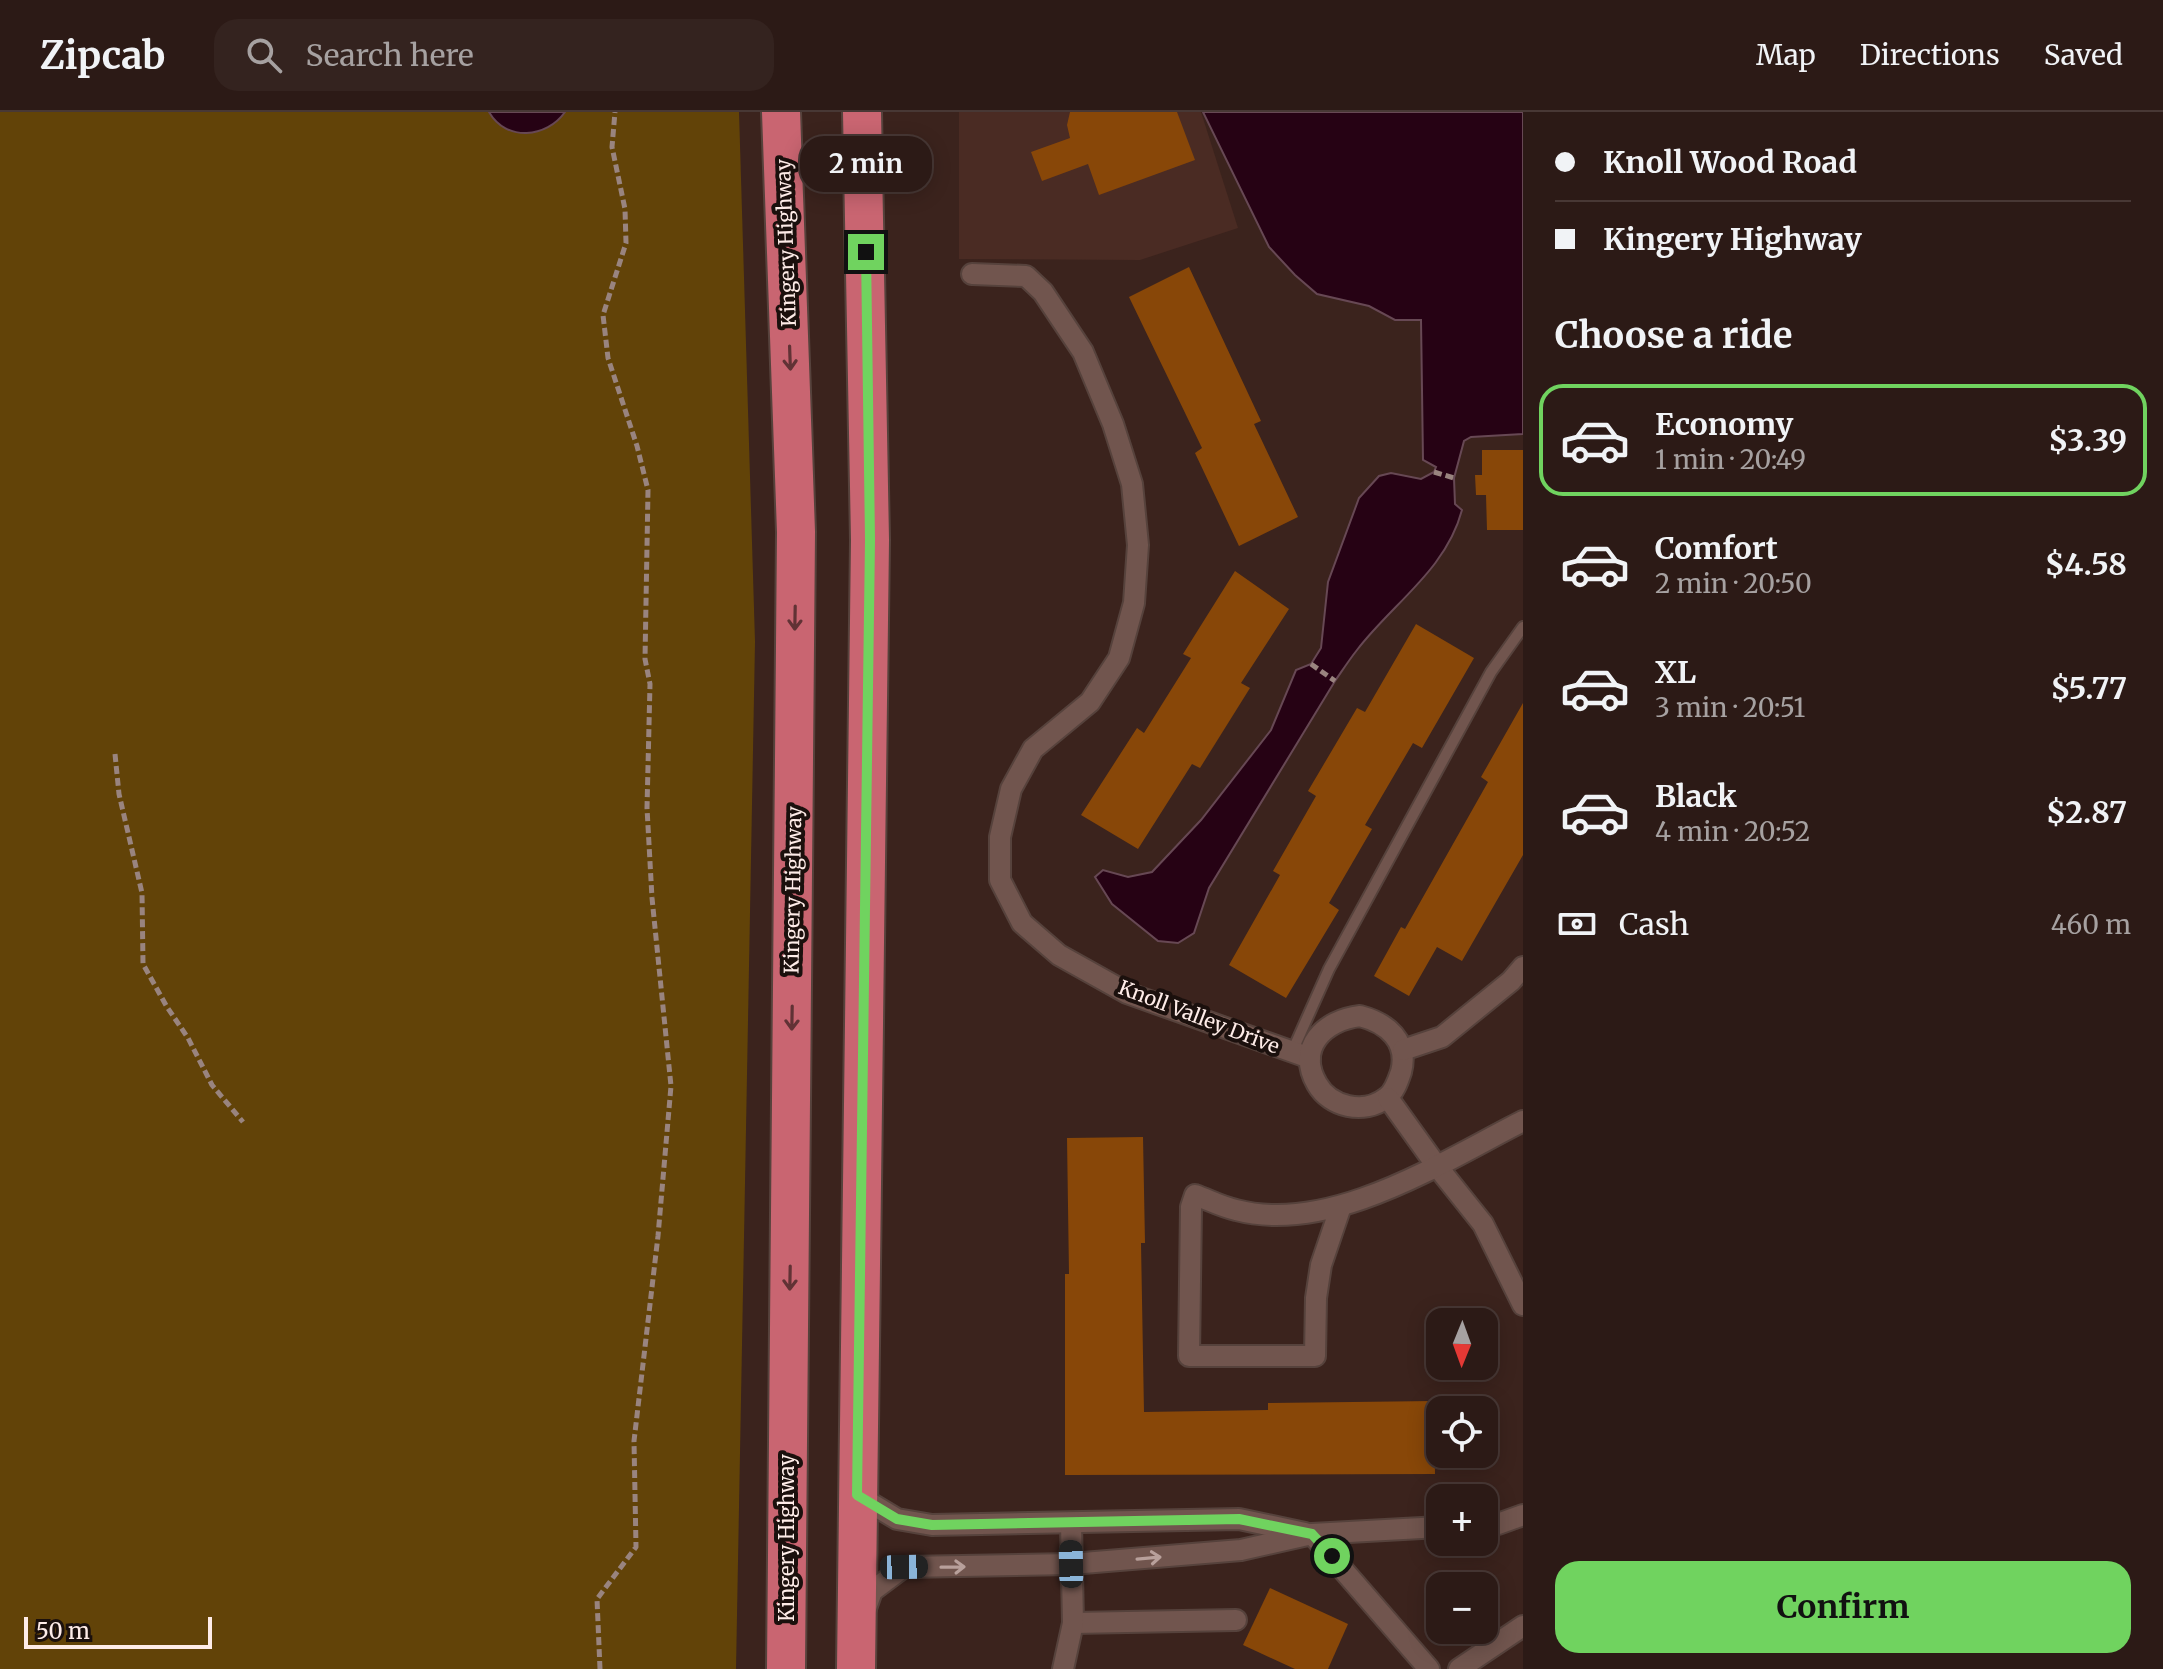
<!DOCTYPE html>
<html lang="en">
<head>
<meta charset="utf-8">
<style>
	:root { --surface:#2c1a16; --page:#34231f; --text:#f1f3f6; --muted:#a6a1a1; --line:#483835; --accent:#70d35f }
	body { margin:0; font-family:Merriweather,serif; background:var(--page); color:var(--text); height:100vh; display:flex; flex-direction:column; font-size:30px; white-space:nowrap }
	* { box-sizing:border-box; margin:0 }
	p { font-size:26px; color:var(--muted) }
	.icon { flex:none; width:44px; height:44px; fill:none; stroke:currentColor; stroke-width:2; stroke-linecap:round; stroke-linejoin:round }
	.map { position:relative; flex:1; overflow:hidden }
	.drawer { display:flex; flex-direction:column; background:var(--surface); width:640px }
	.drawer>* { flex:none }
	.guide { display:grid; align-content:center; height:176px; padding:0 32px; background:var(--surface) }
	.needle { width:52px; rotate:181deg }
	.tools { position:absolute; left:1426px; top:1196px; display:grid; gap:16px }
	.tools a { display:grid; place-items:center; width:72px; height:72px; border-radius:16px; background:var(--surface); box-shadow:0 4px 20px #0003,0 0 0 2px var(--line); font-size:40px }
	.scale { position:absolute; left:24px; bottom:20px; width:188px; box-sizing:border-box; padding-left:8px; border:4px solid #feece8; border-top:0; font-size:22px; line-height:28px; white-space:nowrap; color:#feece8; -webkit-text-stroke:6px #1b100d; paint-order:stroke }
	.end { position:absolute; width:36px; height:36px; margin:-18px; border:10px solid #70d35f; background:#111; box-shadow:0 0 0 4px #111 }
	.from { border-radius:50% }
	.bubble { position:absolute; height:56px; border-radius:24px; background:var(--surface); box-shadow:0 4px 20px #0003,0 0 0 2px var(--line); font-size:26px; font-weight:700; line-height:56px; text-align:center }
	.car { position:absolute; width:24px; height:48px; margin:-24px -12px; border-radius:10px; box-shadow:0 0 6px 2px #0007; background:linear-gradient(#222 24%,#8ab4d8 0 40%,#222 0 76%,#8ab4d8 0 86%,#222 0) }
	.guide b { display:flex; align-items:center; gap:28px; height:76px; font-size:30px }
	.guide b+b { border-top:2px solid var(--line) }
	.guide i { width:20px; height:20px; background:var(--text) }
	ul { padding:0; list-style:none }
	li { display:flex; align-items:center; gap:24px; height:112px; margin:0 16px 12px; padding:0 16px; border:4px solid transparent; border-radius:24px }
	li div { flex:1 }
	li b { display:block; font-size:30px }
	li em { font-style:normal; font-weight:700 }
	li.on { border-color:var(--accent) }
	li>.icon { width:72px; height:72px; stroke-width:1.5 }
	h2 { padding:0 32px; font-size:36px; line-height:96px }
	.pay { display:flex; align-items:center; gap:20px; height:88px; padding:0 32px; font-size:30px }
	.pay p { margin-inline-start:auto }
	.button { display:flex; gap:16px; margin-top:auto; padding:16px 32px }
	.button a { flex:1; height:92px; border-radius:24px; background:var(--accent); color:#111; font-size:32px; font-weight:700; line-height:92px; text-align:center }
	header { display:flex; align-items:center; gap:48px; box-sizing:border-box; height:112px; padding:0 40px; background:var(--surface); border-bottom:2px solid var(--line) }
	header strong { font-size:38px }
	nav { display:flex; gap:44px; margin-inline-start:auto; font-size:28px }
	.search { width:560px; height:72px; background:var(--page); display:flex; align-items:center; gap:20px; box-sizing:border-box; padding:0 28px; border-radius:24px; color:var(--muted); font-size:30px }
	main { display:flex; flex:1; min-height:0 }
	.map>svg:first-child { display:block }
</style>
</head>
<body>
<header>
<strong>Zipcab</strong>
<div class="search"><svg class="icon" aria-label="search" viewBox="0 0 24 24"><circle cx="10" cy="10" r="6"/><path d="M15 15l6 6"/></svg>Search here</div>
<nav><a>Map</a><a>Directions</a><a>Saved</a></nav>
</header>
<main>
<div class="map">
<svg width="1523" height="1557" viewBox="0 0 1523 1557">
	<rect width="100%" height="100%" fill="#3b231d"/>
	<!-- built -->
	<path fill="#4a2b23" d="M 959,0 L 1201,0 L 1238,116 L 1140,148 L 959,147 Z"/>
	<!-- green -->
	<path fill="#624308" d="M 0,0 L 739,0 L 755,530 L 736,1557 L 0,1557 Z"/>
	<!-- water -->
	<g fill="#260214" stroke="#674854" stroke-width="2">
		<path d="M 489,0 L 565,0 C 547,26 506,30 489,0 Z"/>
		<path d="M 1203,0 L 1523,0 L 1523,322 L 1471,325 L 1464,329 L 1454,366 L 1455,392 L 1462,398 C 1446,458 1393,491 1357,538 C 1349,548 1342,559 1335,569 L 1209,776 L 1194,821 L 1178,831 L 1158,829 L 1112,792 L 1095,765 L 1103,758 L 1128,765 L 1152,760 L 1201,708 L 1271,618 L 1296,558 L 1311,552 L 1321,536 L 1328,470 L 1359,386 L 1379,364 L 1391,361 L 1421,367 L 1434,360 L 1436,355 L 1423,348 L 1421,208 L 1395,208 L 1369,194 L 1317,182 L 1295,163 L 1269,135 Z"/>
	</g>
	<!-- building -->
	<g fill="#884708">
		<path d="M 1070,0 L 1177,0 L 1195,48 L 1099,83 L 1088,52 L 1042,69 L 1031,40 L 1070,26 L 1067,13 Z"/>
		<path d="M 1189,155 L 1261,309 L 1254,312 L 1298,405 L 1239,434 L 1195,341 L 1202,336 L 1129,185 Z"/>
		<path d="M 1482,338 L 1523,338 L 1523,418 L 1487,418 L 1486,383 L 1476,383 L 1475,363 L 1482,363 Z"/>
		<path d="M 1235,459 L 1289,497 L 1241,571 L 1250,576 L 1200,656 L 1192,652 L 1138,737 L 1081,703 L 1137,616 L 1144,621 L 1191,546 L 1183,542 Z"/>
		<path d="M 1416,512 L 1474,546 L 1422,636 L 1413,631 L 1365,713 L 1372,717 L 1329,791 L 1339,798 L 1286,886 L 1229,853 L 1280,763 L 1273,759 L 1316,684 L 1308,679 L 1357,596 L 1365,600 Z"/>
		<path d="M 1523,591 L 1523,743 L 1462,849 L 1437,835 L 1409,884 L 1374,864 L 1401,815 L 1405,817 L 1488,670 L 1481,665 Z"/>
		<path d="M 1143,1025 L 1145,1131 L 1141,1131 L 1144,1300 L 1268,1298 L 1268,1291 L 1434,1289 L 1435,1362 L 1065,1363 L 1065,1162 L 1069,1162 L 1067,1026 Z"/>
		<path d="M 1270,1476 L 1348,1512 L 1328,1557 L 1295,1557 L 1243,1533 Z"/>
	</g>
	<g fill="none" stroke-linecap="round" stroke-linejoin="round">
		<defs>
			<path id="service" d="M 1292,940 L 1329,857 L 1491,560 L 1523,515"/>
			<g id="minor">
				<path d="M 972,162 L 1026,164 L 1043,180 L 1083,240 L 1113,312 L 1132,372 L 1138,433 L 1134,491 L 1119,546 L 1090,590 L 1033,637 L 1011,677 L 1000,725 L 1000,768 L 1022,811 L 1059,843 L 1127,881 L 1310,946"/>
				<path d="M 1360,904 C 1387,911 1409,929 1401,960 C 1398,969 1394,981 1386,986 C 1364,1003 1330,995 1317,972 C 1296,936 1324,908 1360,904 Z"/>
				<path d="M 1403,938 L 1442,925 L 1511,869 L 1523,855"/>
				<path d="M 1388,986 L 1436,1053 L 1483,1112 L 1523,1193"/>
				<path d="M 1341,1094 L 1321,1153 L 1316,1186 L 1315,1244 L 1189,1244 L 1191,1095 L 1195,1083 C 1209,1088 1222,1095 1236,1098 C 1331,1123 1442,1050 1523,1009"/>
				<path d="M 857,1383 L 897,1407 L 932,1413 L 1239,1407 L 1305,1421"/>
				<path d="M 1484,1412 L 1498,1412 L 1523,1403"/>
				<path d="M 1312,1422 L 1429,1557"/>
				<path d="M 865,1499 L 872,1479 L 904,1455 L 1071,1452 L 1241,1438 L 1312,1422 L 1440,1415"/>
				<path d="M 1073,1511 L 1236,1508"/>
				<path d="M 1063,1557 L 1073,1511 L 1071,1411"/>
				<path d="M 1459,1557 L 1523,1514"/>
			</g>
			<g id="motorway">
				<path d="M 781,0 L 796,420 L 786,1557"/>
				<path d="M 856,1557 L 870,428 L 862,0"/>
			</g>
		</defs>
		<!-- service casing -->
		<use href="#service" stroke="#56423c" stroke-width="14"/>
		<!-- minor casing -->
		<use href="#minor" stroke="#56423c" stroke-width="24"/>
		<!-- motorway casing -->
		<use href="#motorway" stroke="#56423c" stroke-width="42"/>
		<!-- path -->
		<g stroke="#99847f" stroke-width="5" stroke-dasharray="8 4" stroke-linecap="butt">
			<path d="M 1434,360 L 1454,366"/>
			<path d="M 1311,552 L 1335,569"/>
			<path d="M 115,642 L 119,682 L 142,781 L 143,852 L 167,895 L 188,926 L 212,973 L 243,1010"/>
			<path d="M 600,1557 L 597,1487 L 636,1435 L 634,1329 L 658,1124 L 671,974 L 652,786 L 647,696 L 650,572 L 645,547 L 648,378 L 637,334 L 608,246 L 603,203 L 626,131 L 625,97 L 612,35 L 615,0"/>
		</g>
		<!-- service -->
		<use href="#service" stroke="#71554e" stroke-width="10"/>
		<!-- minor -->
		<use href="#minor" stroke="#71554e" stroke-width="20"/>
		<!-- motorway -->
		<use href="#motorway" stroke="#c96571" stroke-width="38"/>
	</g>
	<!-- one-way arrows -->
	<defs><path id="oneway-shaft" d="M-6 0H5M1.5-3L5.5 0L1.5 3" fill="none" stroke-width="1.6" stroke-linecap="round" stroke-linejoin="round" transform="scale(2)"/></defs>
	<g stroke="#613235">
		<use href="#oneway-shaft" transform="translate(790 246) rotate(88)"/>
		<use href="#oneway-shaft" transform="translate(795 506) rotate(91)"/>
		<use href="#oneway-shaft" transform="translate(792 906) rotate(91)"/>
		<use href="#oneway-shaft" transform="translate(790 1166) rotate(91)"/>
	</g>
	<g stroke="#b8a09b">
		<use href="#oneway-shaft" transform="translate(1149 1446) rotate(-5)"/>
		<use href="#oneway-shaft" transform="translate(953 1455) rotate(-1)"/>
	</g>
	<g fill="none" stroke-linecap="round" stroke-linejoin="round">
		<!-- route -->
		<path stroke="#70d35f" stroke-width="10" d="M 866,140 L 870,428 L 857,1383 L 897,1407 L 932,1413 L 1239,1407 L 1312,1422 L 1332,1444"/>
	</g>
	<g text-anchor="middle" stroke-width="8" stroke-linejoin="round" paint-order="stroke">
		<!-- street labels -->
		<g font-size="20" fill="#feece8" stroke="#1b100d">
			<text transform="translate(786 131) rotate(-92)" y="7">Kingery Highway</text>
			<text transform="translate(793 778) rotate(-89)" y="7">Kingery Highway</text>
			<text transform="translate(1199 905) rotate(21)" y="7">Knoll Valley Drive</text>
			<text transform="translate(787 1426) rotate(-90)" y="7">Kingery Highway</text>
		</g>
	</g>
</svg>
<div class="tools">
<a><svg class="needle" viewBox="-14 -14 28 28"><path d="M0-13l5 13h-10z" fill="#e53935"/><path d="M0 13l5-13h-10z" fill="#a6a1a1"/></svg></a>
<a><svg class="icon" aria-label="locate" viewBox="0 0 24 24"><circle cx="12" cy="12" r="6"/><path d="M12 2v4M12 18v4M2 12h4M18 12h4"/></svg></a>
<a>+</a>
<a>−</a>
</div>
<div class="scale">50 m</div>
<i class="end from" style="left:1332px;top:1444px"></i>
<i class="end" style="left:866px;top:140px"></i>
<div class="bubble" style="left:800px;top:24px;width:132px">2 min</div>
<i class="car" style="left:1071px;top:1452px;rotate:359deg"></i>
<i class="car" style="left:904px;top:1455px;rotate:89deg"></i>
</div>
<section class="drawer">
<div class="guide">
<b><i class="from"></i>Knoll Wood Road</b>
<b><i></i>Kingery Highway</b>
</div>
<h2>Choose a ride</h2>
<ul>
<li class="on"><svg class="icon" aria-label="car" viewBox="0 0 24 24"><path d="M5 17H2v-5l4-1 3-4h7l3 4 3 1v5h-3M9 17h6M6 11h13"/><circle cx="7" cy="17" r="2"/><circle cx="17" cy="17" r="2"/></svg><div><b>Economy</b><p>1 min · 20:49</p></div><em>$3.39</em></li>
<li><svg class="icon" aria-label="car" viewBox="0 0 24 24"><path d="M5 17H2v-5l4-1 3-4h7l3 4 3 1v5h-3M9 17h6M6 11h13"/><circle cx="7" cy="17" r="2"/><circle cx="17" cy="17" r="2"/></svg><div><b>Comfort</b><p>2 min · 20:50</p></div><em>$4.58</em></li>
<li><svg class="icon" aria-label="car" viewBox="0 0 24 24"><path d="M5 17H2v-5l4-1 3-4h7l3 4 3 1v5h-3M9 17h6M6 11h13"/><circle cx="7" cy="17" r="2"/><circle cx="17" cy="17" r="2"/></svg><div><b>XL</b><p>3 min · 20:51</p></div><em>$5.77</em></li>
<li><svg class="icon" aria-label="car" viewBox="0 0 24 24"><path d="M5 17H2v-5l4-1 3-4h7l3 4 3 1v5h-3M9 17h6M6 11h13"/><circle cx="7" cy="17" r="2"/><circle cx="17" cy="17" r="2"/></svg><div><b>Black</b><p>4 min · 20:52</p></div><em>$2.87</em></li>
</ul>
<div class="pay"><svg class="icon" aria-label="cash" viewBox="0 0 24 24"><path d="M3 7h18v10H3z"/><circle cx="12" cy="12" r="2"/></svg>Cash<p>460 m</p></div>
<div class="button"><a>Confirm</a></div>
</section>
</main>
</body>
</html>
